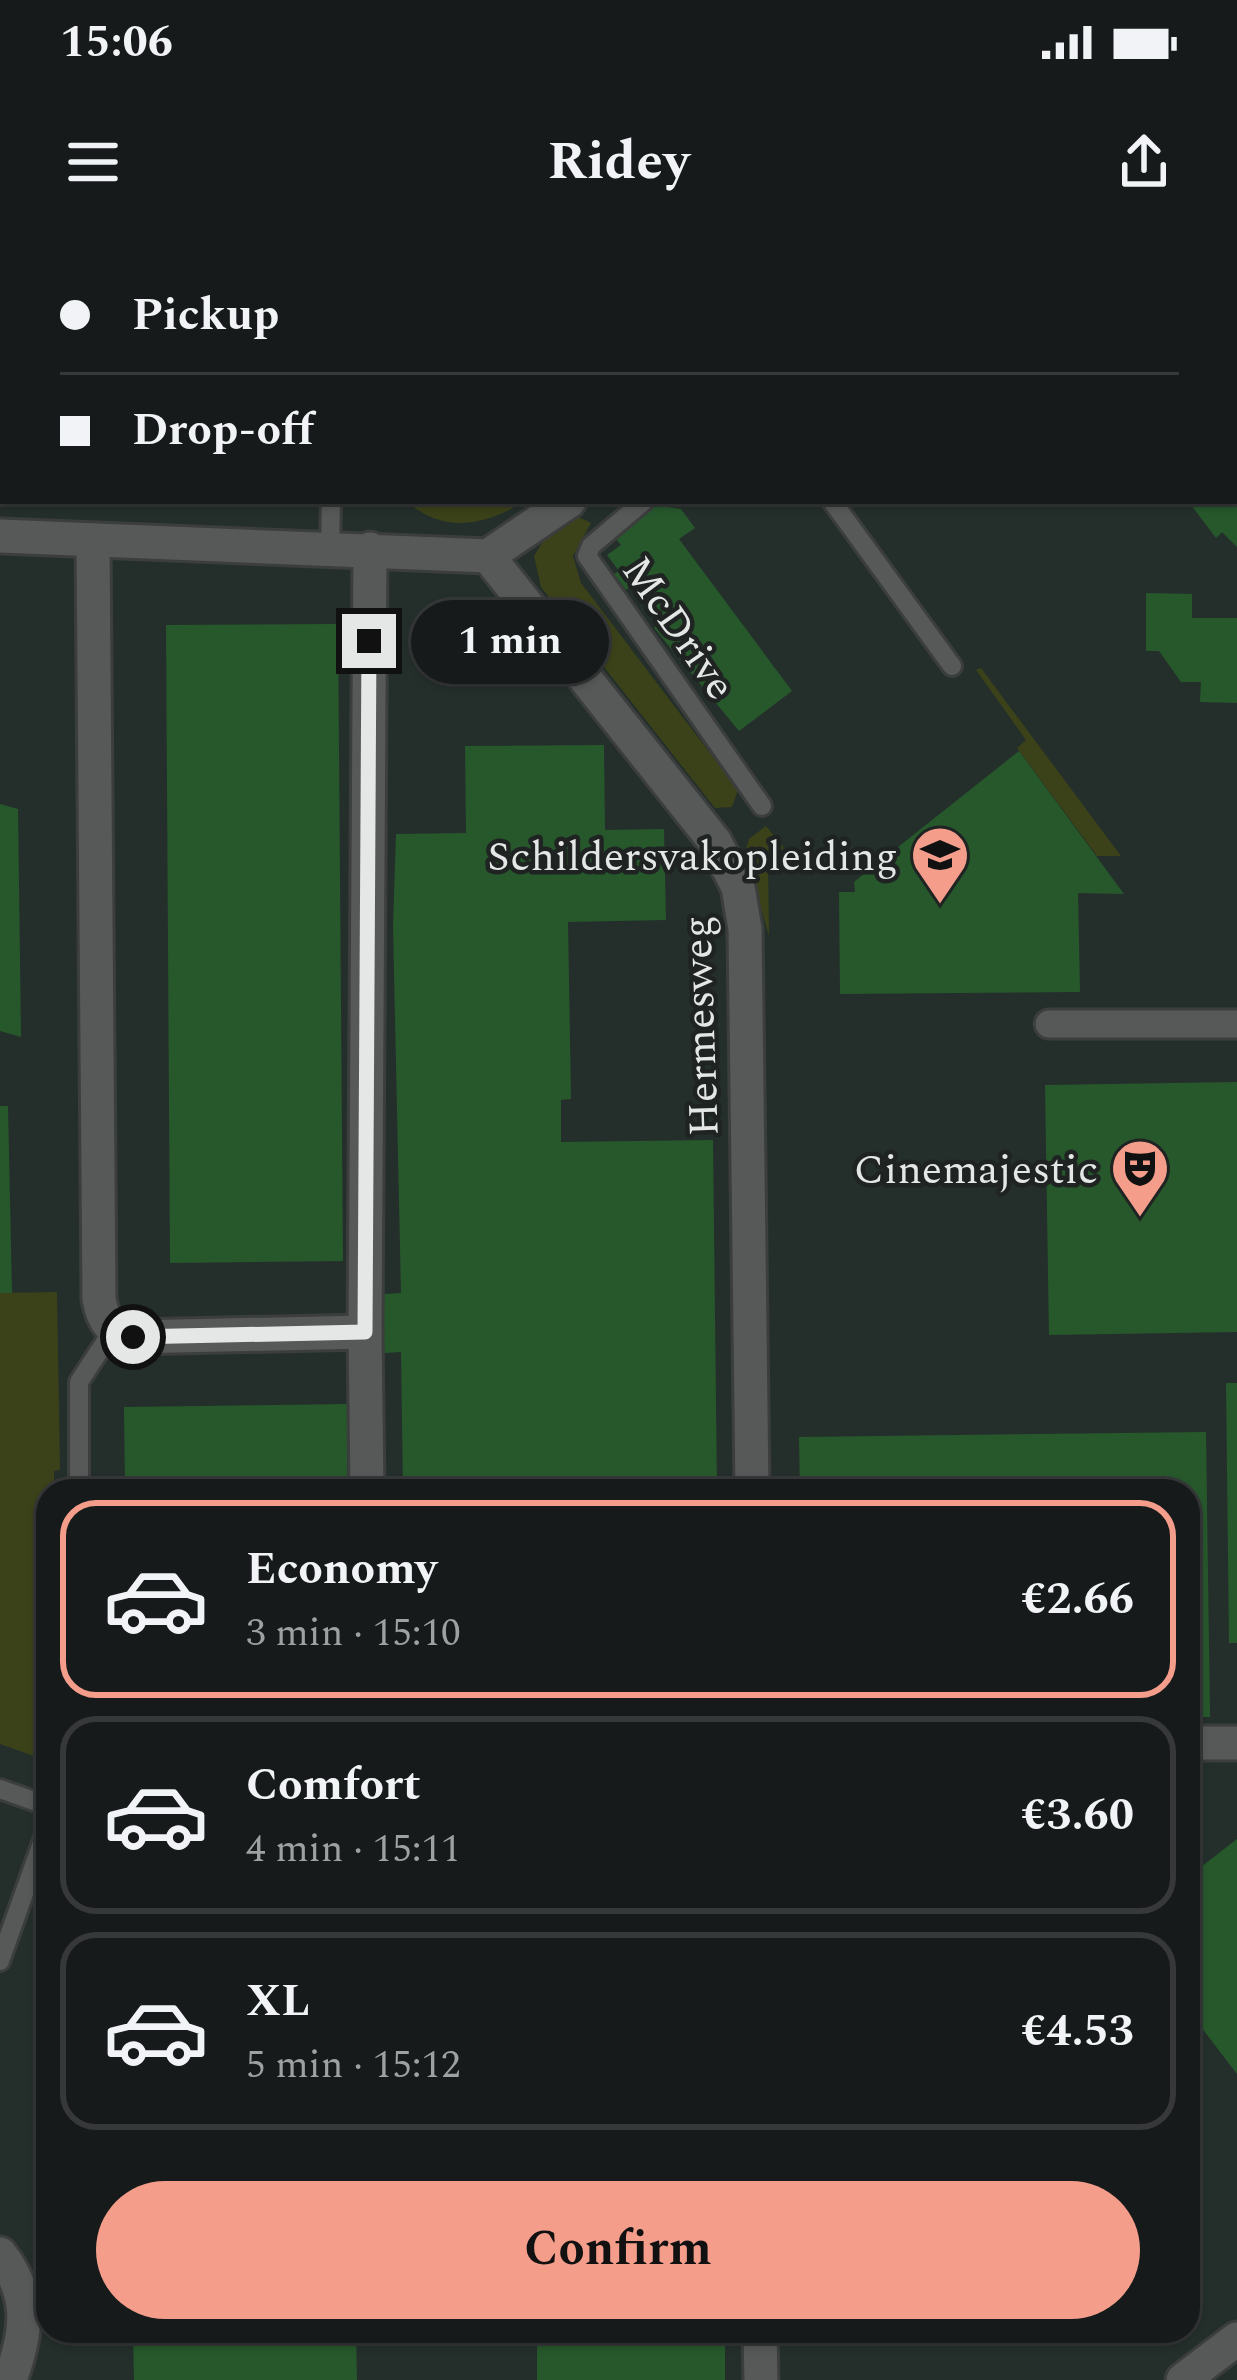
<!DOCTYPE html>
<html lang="en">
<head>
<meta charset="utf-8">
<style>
	:root { --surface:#171a1a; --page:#202323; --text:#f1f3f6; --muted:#9ea1a2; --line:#363839; --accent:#f49d8b }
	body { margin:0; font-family:Spectral,serif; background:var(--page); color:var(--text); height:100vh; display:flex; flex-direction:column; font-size:45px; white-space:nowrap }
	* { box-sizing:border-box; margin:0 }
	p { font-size:39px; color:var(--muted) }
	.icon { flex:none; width:66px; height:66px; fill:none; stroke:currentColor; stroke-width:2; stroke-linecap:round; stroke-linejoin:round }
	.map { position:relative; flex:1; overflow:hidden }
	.details { position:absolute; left:36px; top:1239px; width:1164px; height:864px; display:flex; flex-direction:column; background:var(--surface); border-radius:36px; box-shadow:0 3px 9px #0004,0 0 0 3px var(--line) }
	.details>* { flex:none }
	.hud { position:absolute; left:0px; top:0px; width:1239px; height:264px; box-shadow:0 3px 9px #0004,0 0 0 3px var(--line); display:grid; align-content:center; height:264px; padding:0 60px; background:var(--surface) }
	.end { position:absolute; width:54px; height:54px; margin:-27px; border:15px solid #e4e7e6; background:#111; box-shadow:0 0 0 6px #111 }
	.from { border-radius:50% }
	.bubble { position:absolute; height:84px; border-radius:42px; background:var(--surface); box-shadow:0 3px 9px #0004,0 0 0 3px var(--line); font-size:39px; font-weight:700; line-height:84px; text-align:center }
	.hud b { display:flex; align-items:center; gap:42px; height:114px; font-size:45px }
	.hud b+b { border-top:3px solid var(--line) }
	.hud i { width:30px; height:30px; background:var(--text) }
	ul { padding:21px 0 0; list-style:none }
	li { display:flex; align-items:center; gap:36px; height:198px; margin:0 24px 18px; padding:0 36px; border:6px solid var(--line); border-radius:36px }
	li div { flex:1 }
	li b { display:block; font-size:45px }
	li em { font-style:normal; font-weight:700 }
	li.active { border-color:var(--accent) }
	li>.icon { width:108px; height:108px; stroke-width:1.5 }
	.cta { display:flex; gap:24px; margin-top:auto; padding:24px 60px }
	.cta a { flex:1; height:138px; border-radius:72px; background:var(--accent); color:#111; font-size:48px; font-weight:700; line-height:138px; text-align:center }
	.status { display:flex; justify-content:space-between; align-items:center; height:84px; padding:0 60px; background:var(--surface); direction:ltr }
	.status svg { height:33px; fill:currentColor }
	header { display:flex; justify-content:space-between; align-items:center; height:156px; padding:0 60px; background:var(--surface); font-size:54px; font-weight:700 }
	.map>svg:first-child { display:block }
</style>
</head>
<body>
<div class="status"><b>15:06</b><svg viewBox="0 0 49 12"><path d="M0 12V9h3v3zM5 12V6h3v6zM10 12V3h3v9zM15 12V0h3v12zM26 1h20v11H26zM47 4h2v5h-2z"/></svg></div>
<header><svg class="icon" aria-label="menu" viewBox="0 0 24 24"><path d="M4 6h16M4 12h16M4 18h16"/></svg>Ridey<svg class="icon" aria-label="share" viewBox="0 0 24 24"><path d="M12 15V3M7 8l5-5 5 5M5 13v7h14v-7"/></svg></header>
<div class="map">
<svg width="1237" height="2140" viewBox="0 0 1237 2140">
	<rect width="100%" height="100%" fill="#1f2322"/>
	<!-- built -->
	<path fill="#242f2b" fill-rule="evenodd" d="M 0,0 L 1237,0 L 1237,2140 L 0,2140 ZM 3,3 L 1236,3 L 1236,261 L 3,261 ZM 48,1251 L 1188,1251 L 1188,2091 L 48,2091 Z"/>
	<!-- green -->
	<g fill="#3b4219">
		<path d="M 406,261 L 509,261 L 513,268 C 476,288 439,290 406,261 Z"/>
		<path d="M 576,276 L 591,283 L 573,316 L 581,343 L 738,550 L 732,567 L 715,568 L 541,347 L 534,316 L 550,290 Z"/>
		<path d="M 981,428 L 1121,616 L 1097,616 L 1017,508 L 1026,500 L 976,430 Z"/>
		<path d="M 766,586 L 784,608 L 768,620 L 769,696 L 745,613 L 749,599 Z"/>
		<path d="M 57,1052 L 60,1230 L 54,1231 L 54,1251 L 48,1251 L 48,1521 L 0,1504 L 0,1053 Z"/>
	</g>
	<!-- building -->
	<g fill="#27582c">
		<path d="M 1188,261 L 1237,261 L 1237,307 L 1222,292 L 1216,298 Z"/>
		<path d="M 653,265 L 681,269 L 695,288 L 679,299 L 792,451 L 739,491 L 654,388 L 659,384 L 631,346 L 626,350 L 614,334 L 619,331 L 607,315 L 621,305 L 613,295 Z"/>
		<path d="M 1146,353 L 1192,354 L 1192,378 L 1237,378 L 1237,463 L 1200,462 L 1201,442 L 1181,442 L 1159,411 L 1146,411 Z"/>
		<path d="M 338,384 L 343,1021 L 170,1023 L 166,385 Z"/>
		<path d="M 604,505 L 605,590 L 664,589 L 666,680 L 568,682 L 571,859 L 561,860 L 561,902 L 713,900 L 717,1251 L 403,1251 L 401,1112 L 385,1113 L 376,1104 L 376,1062 L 385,1054 L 401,1053 L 393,686 L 396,594 L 466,593 L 465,506 Z"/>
		<path d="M 1019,511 L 1124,654 L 1078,653 L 1080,752 L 840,754 L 839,652 L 855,652 L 854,642 Z"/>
		<path d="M 0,564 L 18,569 L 21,797 L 0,791 Z"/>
		<path d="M 1237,842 L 1237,1092 L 1049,1095 L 1045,845 Z"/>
		<path d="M 0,866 L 8,866 L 12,1053 L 0,1053 Z"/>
		<path d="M 1226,1143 L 1237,1143 L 1237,1403 L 1229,1403 Z"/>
		<path d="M 347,1164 L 347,1251 L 125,1251 L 124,1167 Z"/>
		<path d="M 1206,1192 L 1210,1477 L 1188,1477 L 1188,1251 L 800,1251 L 799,1197 Z"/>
		<path d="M 1237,1599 L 1237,1834 L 1188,1770 L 1188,1637 Z"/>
		<path d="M 133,2091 L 356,2091 L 357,2140 L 134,2140 Z"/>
		<rect x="537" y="2091" width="188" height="49"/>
	</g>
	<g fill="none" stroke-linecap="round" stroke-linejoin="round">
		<defs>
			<g id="service">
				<path d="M 644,261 L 591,306 L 587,316 L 762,566"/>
				<path d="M 832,261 L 952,426"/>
				<path d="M 330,308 L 331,261"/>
				<path d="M 79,1251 L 79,1142 L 113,1090"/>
				<path d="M 0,1549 L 48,1566"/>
				<path d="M 0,1721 L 48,1586"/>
			</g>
			<path id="pedestrian" d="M 1049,784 L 1237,784"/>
			<g id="minor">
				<path d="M 911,3 L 915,0"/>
				<path d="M 0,296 L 488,316 L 715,602 L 738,647 L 745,689 L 752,1251"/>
				<path d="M 93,302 L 99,1059 C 103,1082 110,1090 133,1097 L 365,1092 L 370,309"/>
				<path d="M 488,316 L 569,261"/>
				<path d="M 365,1092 L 367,1251"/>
				<path d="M 1188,1503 L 1237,1503"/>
				<path d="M 0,2014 C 33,2056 27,2093 10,2140"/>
				<path d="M 760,2091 L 761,2140"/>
				<path d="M 1183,2140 L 1237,2099"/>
			</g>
		</defs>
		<!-- service casing -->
		<use href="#service" stroke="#3b3e3d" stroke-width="24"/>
		<!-- pedestrian casing -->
		<use href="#pedestrian" stroke="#3b3e3d" stroke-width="33"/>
		<!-- minor casing -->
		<use href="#minor" stroke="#3b3e3d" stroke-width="39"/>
		<!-- service -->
		<use href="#service" stroke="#575959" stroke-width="18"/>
		<!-- pedestrian -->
		<use href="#pedestrian" stroke="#575959" stroke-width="27"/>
		<!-- minor -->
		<use href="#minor" stroke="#575959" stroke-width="33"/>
	</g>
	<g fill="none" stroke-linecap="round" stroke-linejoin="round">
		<!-- route -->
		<path stroke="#e4e7e6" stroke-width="15" d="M 133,1097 L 365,1092 L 369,401"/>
	</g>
	<!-- icons -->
	<defs>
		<symbol id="school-pin" viewBox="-11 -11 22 30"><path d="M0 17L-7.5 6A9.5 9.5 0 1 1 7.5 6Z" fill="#f49d8b" stroke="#1f2322"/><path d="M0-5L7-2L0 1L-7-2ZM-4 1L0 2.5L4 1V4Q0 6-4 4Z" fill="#111"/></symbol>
		<symbol id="theatre-pin" viewBox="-11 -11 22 30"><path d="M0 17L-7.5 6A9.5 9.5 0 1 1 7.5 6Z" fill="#f49d8b" stroke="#1f2322"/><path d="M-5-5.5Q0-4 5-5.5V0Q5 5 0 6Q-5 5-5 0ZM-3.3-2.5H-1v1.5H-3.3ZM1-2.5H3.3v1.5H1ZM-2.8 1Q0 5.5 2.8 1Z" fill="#111"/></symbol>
	</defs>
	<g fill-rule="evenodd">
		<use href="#school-pin" x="907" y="582" width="66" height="90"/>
		<use href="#theatre-pin" x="1107" y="895" width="66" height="90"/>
	</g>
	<g text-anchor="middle" stroke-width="9" stroke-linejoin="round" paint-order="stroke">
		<!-- street labels -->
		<g font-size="42" fill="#e4e7e6" stroke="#1f2322">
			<text transform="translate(680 387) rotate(55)" y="15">McDrive</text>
			<text transform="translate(699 786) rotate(-92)" y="15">Hermesweg</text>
		</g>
		<!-- poi labels -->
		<g font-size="42" fill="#e4e7e6" stroke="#1f2322" text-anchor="end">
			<text x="898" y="630">Schildersvakopleiding</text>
			<text x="1098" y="943">Cinemajestic</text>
		</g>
	</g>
</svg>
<i class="end from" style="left:133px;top:1097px"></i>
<i class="end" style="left:369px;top:401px"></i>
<div class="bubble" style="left:411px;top:360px;width:198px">1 min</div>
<div class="hud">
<b><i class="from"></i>Pickup</b>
<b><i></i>Drop-off</b>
</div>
<section class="details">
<ul>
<li class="active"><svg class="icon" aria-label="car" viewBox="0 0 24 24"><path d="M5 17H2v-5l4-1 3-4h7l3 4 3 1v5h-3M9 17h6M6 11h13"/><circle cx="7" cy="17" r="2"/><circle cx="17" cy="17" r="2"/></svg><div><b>Economy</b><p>3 min · 15:10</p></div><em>€2.66</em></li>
<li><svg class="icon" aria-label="car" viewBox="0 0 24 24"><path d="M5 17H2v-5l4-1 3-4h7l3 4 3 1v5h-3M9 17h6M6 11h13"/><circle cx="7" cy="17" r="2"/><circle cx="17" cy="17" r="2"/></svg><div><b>Comfort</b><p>4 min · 15:11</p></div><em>€3.60</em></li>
<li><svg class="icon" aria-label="car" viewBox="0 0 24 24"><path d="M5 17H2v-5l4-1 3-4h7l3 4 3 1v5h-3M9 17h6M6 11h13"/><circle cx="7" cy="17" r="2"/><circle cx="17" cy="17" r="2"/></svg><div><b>XL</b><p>5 min · 15:12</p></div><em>€4.53</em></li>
</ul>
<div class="cta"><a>Confirm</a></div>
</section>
</div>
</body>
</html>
